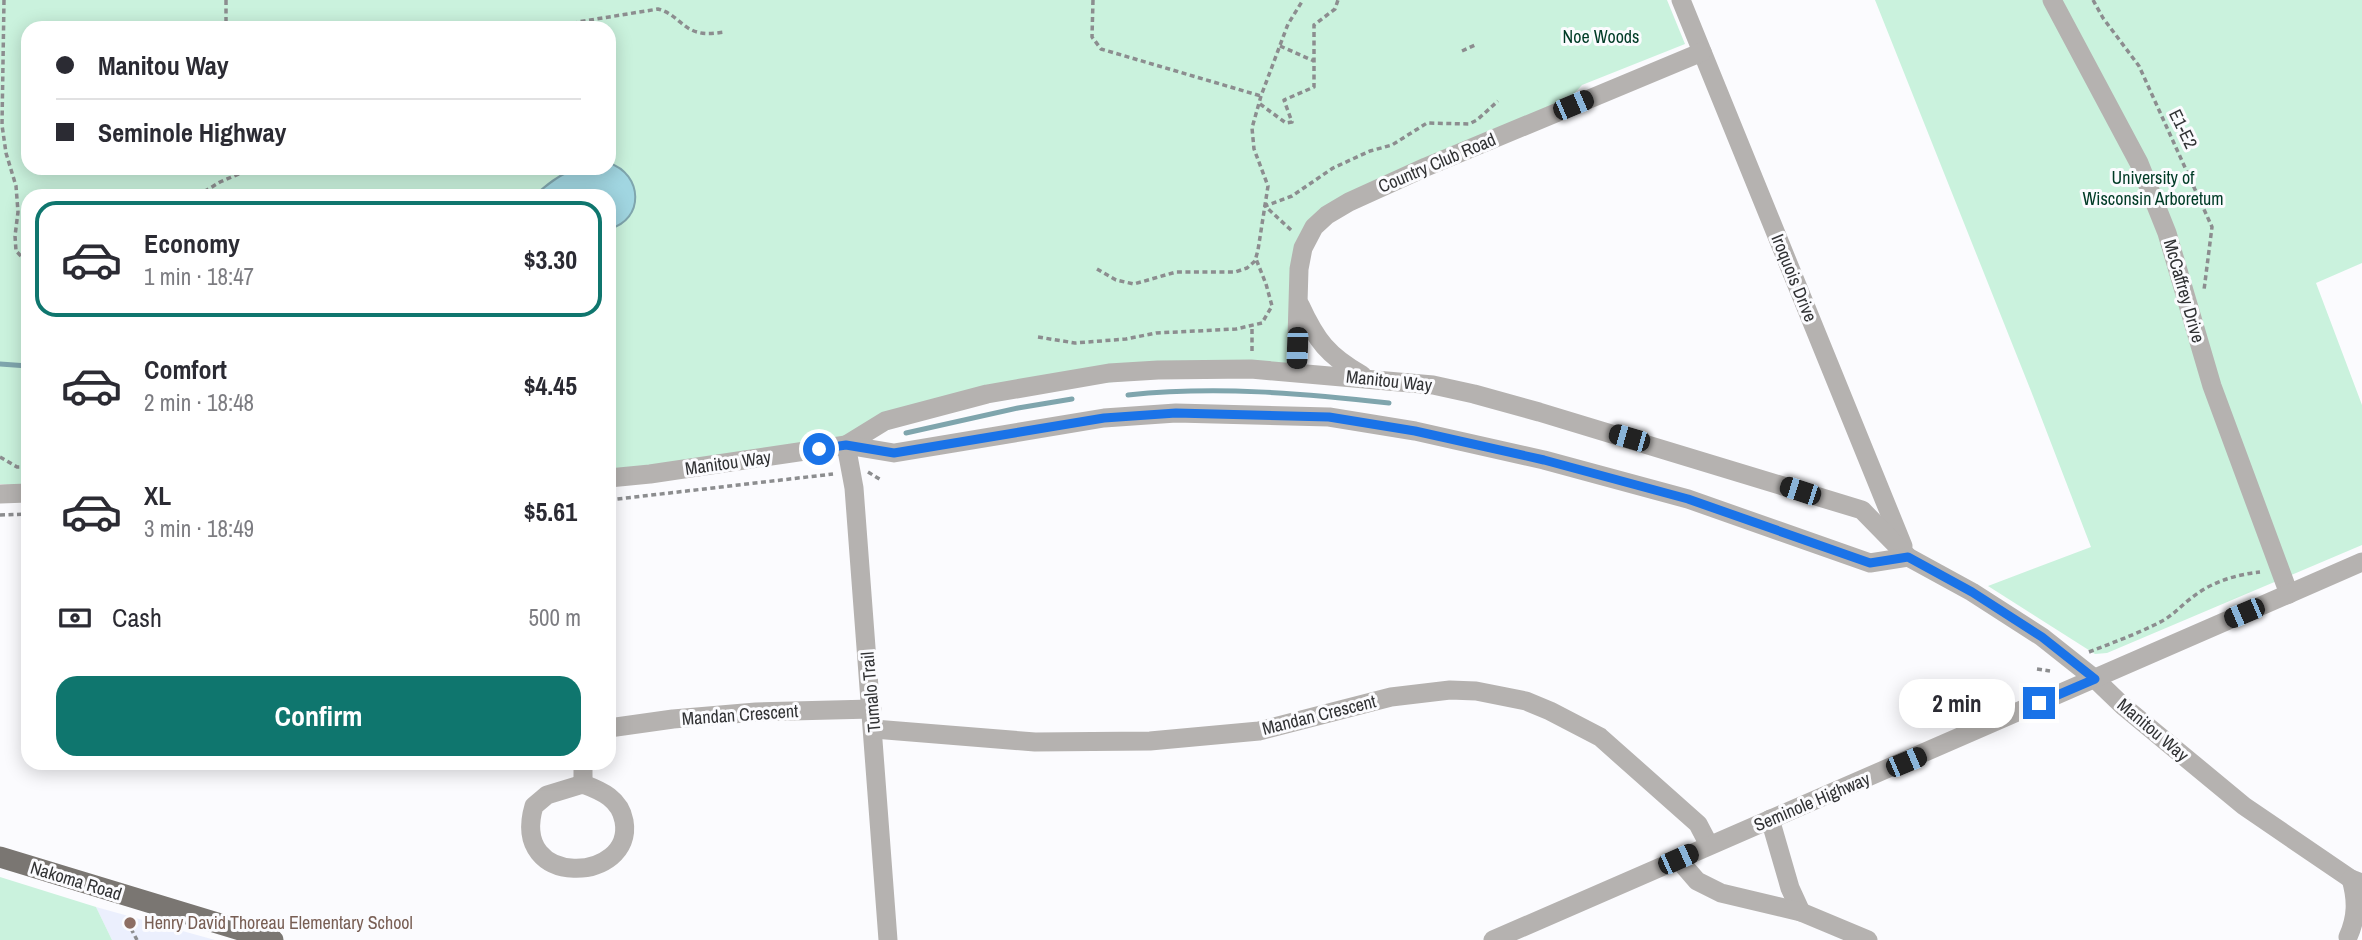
<!DOCTYPE html>
<html lang="en">
<head>
<meta charset="utf-8">
<style>
	:root { --surface:#fff; --page:#f2f2f3; --text:#2b2b33; --muted:#7c7c81; --line:#e1e1e2; --accent:#0f766e }
	body { margin:0; font-family:"Archivo Narrow",sans-serif; background:var(--page); color:var(--text); height:100vh; display:flex; flex-direction:column; font-size:26px; white-space:nowrap }
	* { box-sizing:border-box; margin:0 }
	p { font-size:23px; color:var(--muted) }
	.icon { flex:none; width:38px; height:38px; fill:none; stroke:currentColor; stroke-width:2; stroke-linecap:round; stroke-linejoin:round }
	.map { position:relative; flex:1; overflow:hidden }
	.sheet { position:absolute; left:21px; top:189px; width:595px; height:581px; display:flex; flex-direction:column; background:var(--surface); border-radius:21px; box-shadow:0 4px 18px #0003 }
	.sheet>* { flex:none }
	.guide { position:absolute; left:21px; top:21px; width:595px; height:154px; border-radius:21px; box-shadow:0 4px 18px #0003; display:grid; align-content:center; height:154px; padding:0 35px; background:var(--surface) }
	.end { position:absolute; width:32px; height:32px; margin:-16px; border:9px solid #1a73e8; background:#fff; box-shadow:0 0 0 4px #fff }
	.from { border-radius:50% }
	.bubble { position:absolute; height:49px; border-radius:21px; background:var(--surface); box-shadow:0 4px 18px #0003; font-size:23px; font-weight:800; line-height:49px; text-align:center }
	.car { position:absolute; width:21px; height:42px; margin:-21px -10px; border-radius:9px; box-shadow:0 0 5px 2px #0007; background:linear-gradient(#222 24%,#8ab4d8 0 40%,#222 0 76%,#8ab4d8 0 86%,#222 0) }
	.guide b { display:flex; align-items:center; gap:24px; height:66px; font-size:26px }
	.guide b+b { border-top:2px solid var(--line) }
	.guide i { width:18px; height:18px; background:var(--text) }
	ul { padding:12px 0 0; list-style:none }
	li { display:flex; align-items:center; gap:21px; height:116px; margin:0 14px 10px; padding:0 21px; border:4px solid transparent; border-radius:21px }
	li div { flex:1 }
	li b { display:block; font-size:26px }
	li em { font-style:normal; font-weight:800 }
	li.active { border-color:var(--accent) }
	li>.icon { width:63px; height:63px; stroke-width:1.5 }
	.pay { display:flex; align-items:center; gap:18px; height:77px; padding:0 35px; font-size:26px }
	.pay p { margin-inline-start:auto }
	.button { display:flex; gap:14px; margin-top:auto; padding:14px 35px }
	.button a { flex:1; height:80px; border-radius:21px; background:var(--accent); color:#fff; font-size:28px; font-weight:800; line-height:80px; text-align:center }
	.map>svg:first-child { display:block }
</style>
</head>
<body>
<div class="map">
<svg width="2362" height="940" viewBox="0 0 2362 940">
	<rect width="100%" height="100%" fill="#fbfbfe"/>
	<!-- built -->
	<path fill="#ebeffd" d="M 96,907 L 215,940 L 112,940 Z"/>
	<!-- green -->
	<g fill="#caf2dd" fill-rule="evenodd">
		<path d="M 0,0 L 1667,0 L 1685,44 L 1582,85 L 1558,111 L 1349,202 L 1303,248 L 1296,371 L 1251,369 L 988,394 L 846,445 L 609,478 L 609,196 L 28,196 L 28,486 L 0,484 ZM 28,28 L 609,28 L 609,168 L 28,168 Z"/>
		<path d="M 1875,0 L 2362,0 L 2362,263 L 2316,283 L 2362,405 L 2362,545 L 2107,653 L 2095,654 L 1988,586 L 2091,547 L 2031,391 Z"/>
		<path d="M 0,877 L 96,907 L 112,940 L 0,940 Z"/>
	</g>
	<!-- water -->
	<path fill="#a1d6e1" stroke="#7fa5ad" stroke-width="2" d="M 609,163 C 643,174 645,220 609,229 L 609,196 L 534,196 C 564,170 570,168 609,168 Z"/>
	<g fill="none" stroke-linecap="round" stroke-linejoin="round">
		<!-- stream -->
		<g stroke="#7fa5ad" stroke-width="5">
			<path d="M 0,364 L 28,366"/>
			<path d="M 1128,395 C 1215,386 1303,393 1389,403"/>
			<path d="M 906,433 L 1018,408 L 1072,399"/>
		</g>
		<!-- path -->
		<g stroke="#8c8d8f" stroke-width="3.5" stroke-dasharray="5 3.5" stroke-linecap="butt">
			<path d="M 4,0 L 2,125 L 6,153 L 16,186 L 18,212 L 15,236 L 16,251 L 22,257 L 28,257"/>
			<path d="M 226,0 L 226,28"/>
			<path d="M 1093,0 L 1092,37 L 1101,49 L 1261,96"/>
			<path d="M 2093,0 L 2103,18 L 2139,66 L 2212,227 L 2204,290"/>
			<path d="M 565,28 L 578,22 L 658,9 C 675,13 682,28 697,32 C 706,35 716,33 725,32"/>
			<path d="M 1280,46 L 1314,61"/>
			<path d="M 1462,51 L 1475,45"/>
			<path d="M 1260,104 L 1286,123 L 1292,122 L 1284,100 L 1314,87 L 1314,25 L 1335,9 L 1338,0"/>
			<path d="M 197,196 L 220,182 L 241,173 L 246,168"/>
			<path d="M 1291,230 L 1265,206 L 1292,196 L 1333,168 L 1370,151 L 1392,145 L 1427,123 L 1469,124 L 1477,120 L 1498,101"/>
			<path d="M 1097,269 L 1116,280 L 1134,284 L 1176,272 L 1235,272 L 1247,268 L 1255,261 L 1258,250 L 1268,186 L 1254,149 L 1252,128 L 1261,96 L 1288,24 L 1303,0"/>
			<path d="M 1038,337 L 1075,343 L 1126,339 L 1156,333 L 1236,329 L 1262,323 L 1272,306 L 1266,284 L 1256,259"/>
			<path d="M 1252,351 L 1252,327"/>
			<path d="M 0,457 L 17,467 L 28,467"/>
			<path d="M 868,472 L 881,480"/>
			<path d="M 609,500 L 833,474"/>
			<path d="M 0,515 L 28,514"/>
			<path d="M 2089,652 C 2114,642 2140,633 2164,620 C 2174,614 2181,606 2190,599 C 2211,582 2234,575 2260,572"/>
			<path d="M 2037,669 L 2050,671"/>
			<path d="M 127,921 L 137,940"/>
		</g>
		<!-- minor -->
		<g stroke="#b5b2b0" stroke-width="19">
			<path d="M 1681,0 L 1903,546"/>
			<path d="M 2052,0 L 2139,163 L 2167,233 L 2212,386 L 2289,594"/>
			<path d="M 1300,305 C 1316,340 1328,356 1362,375"/>
			<path d="M 1296,371 L 1299,269 L 1303,248 L 1314,227 L 1327,215 L 1349,202 L 1426,167 L 1702,52"/>
			<path d="M 846,445 L 885,421 L 987,394 L 1109,373 L 1158,370 L 1251,369 L 1433,385 L 1474,394 L 1539,412 L 1862,510 L 1908,557 L 1972,592 L 2042,637 L 2095,679 L 2123,706 L 2244,806 L 2351,879 L 2362,883"/>
			<path d="M 846,445 L 854,488 L 888,940"/>
			<path d="M 609,478 L 650,474 L 846,445 L 894,453 L 1104,418 L 1176,413 L 1329,417 L 1415,431 L 1544,460 L 1688,499 L 1870,563 L 1908,557"/>
			<path d="M 0,494 L 28,493"/>
			<path d="M 609,728 L 673,719 L 756,712 L 872,709"/>
			<path d="M 874,729 L 1035,742 L 1150,741 L 1259,731 L 1391,697 L 1450,690 L 1476,691 L 1526,701 L 1550,711 L 1600,737 L 1698,824 L 1709,845"/>
			<path d="M 583,784 C 602,791 620,799 624,821 C 635,883 509,890 534,806 L 547,795 Z"/>
			<path d="M 583,784 L 583,763"/>
			<path d="M 1770,819 L 1790,888 L 1801,912"/>
			<path d="M 1678,859 L 1697,881 L 1721,893 L 1801,912 L 1868,940"/>
			<path d="M 2348,937 C 2357,917 2357,900 2351,879"/>
			<path d="M 1493,940 L 2362,562"/>
		</g>
		<!-- major -->
		<path stroke="#7a7672" stroke-width="21" d="M 0,857 L 273,940"/>
	</g>
	<g fill="none" stroke-linecap="round" stroke-linejoin="round">
		<!-- route -->
		<path stroke="#1a73e8" stroke-width="9" d="M 819,449 L 846,445 L 894,453 L 1104,418 L 1176,413 L 1329,417 L 1415,431 L 1544,460 L 1688,499 L 1870,563 L 1908,557 L 1972,592 L 2042,637 L 2095,679 L 2039,703"/>
	</g>
	<!-- markers -->
	<circle fill="#8d6e63" stroke="#fbfbfe" stroke-width="2.5" cx="130" cy="923" r="7"/>
	<g text-anchor="middle" stroke-width="6" stroke-linejoin="round" paint-order="stroke">
		<!-- park labels -->
		<g font-size="18" fill="#003b26" stroke="#fbfbfe">
			<text x="1601" y="43">Noe Woods</text>
			<text x="2153" y="184">University of<tspan x="2153" dy="21">Wisconsin Arboretum</tspan></text>
		</g>
		<!-- street labels -->
		<g font-size="18" fill="#313234" stroke="#fbfbfe">
			<text transform="translate(2183 129) rotate(64)" y="6">E1-E2</text>
			<text transform="translate(1437 163) rotate(-23)" y="6">Country Club Road</text>
			<text transform="translate(1794 278) rotate(68)" y="6">Iroquois Drive</text>
			<text transform="translate(2184 291) rotate(74)" y="6">McCaffrey Drive</text>
			<text transform="translate(1389 381) rotate(6)" y="6">Manitou Way</text>
			<text transform="translate(728 463) rotate(-8)" y="6">Manitou Way</text>
			<text transform="translate(871 692) rotate(-95)" y="6">Tumalo Trail</text>
			<text transform="translate(740 715) rotate(-4)" y="6">Mandan Crescent</text>
			<text transform="translate(1319 715) rotate(-14)" y="6">Mandan Crescent</text>
			<text transform="translate(2153 730) rotate(40)" y="6">Manitou Way</text>
			<text transform="translate(1812 802) rotate(-23)" y="6">Seminole Highway</text>
			<text transform="translate(76 881) rotate(17)" y="6">Nakoma Road</text>
		</g>
		<!-- education labels -->
		<g font-size="18" fill="#785e54" stroke="#fbfbfe" text-anchor="start">
			<text x="144" y="929">Henry David Thoreau Elementary School</text>
		</g>
	</g>
</svg>
<i class="end from" style="left:819px;top:449px"></i>
<i class="end" style="left:2039px;top:703px"></i>
<div class="bubble" style="left:1899px;top:679px;width:116px">2 min</div>
<i class="car" style="left:1573px;top:105px;rotate:67deg"></i>
<i class="car" style="left:1297px;top:348px;rotate:182deg"></i>
<i class="car" style="left:1629px;top:438px;rotate:286deg"></i>
<i class="car" style="left:1800px;top:491px;rotate:288deg"></i>
<i class="car" style="left:2244px;top:613px;rotate:247deg"></i>
<i class="car" style="left:1906px;top:762px;rotate:67deg"></i>
<i class="car" style="left:1678px;top:859px;rotate:66deg"></i>
<div class="guide">
<b><i class="from"></i>Manitou Way</b>
<b><i></i>Seminole Highway</b>
</div>
<section class="sheet">
<ul>
<li class="active"><svg class="icon" aria-label="car" viewBox="0 0 24 24"><path d="M5 17H2v-5l4-1 3-4h7l3 4 3 1v5h-3M9 17h6M6 11h13"/><circle cx="7" cy="17" r="2"/><circle cx="17" cy="17" r="2"/></svg><div><b>Economy</b><p>1 min · 18:47</p></div><em>$3.30</em></li>
<li><svg class="icon" aria-label="car" viewBox="0 0 24 24"><path d="M5 17H2v-5l4-1 3-4h7l3 4 3 1v5h-3M9 17h6M6 11h13"/><circle cx="7" cy="17" r="2"/><circle cx="17" cy="17" r="2"/></svg><div><b>Comfort</b><p>2 min · 18:48</p></div><em>$4.45</em></li>
<li><svg class="icon" aria-label="car" viewBox="0 0 24 24"><path d="M5 17H2v-5l4-1 3-4h7l3 4 3 1v5h-3M9 17h6M6 11h13"/><circle cx="7" cy="17" r="2"/><circle cx="17" cy="17" r="2"/></svg><div><b>XL</b><p>3 min · 18:49</p></div><em>$5.61</em></li>
</ul>
<div class="pay"><svg class="icon" aria-label="cash" viewBox="0 0 24 24"><path d="M3 7h18v10H3z"/><circle cx="12" cy="12" r="2"/></svg>Cash<p>500 m</p></div>
<div class="button"><a>Confirm</a></div>
</section>
</div>
</body>
</html>
